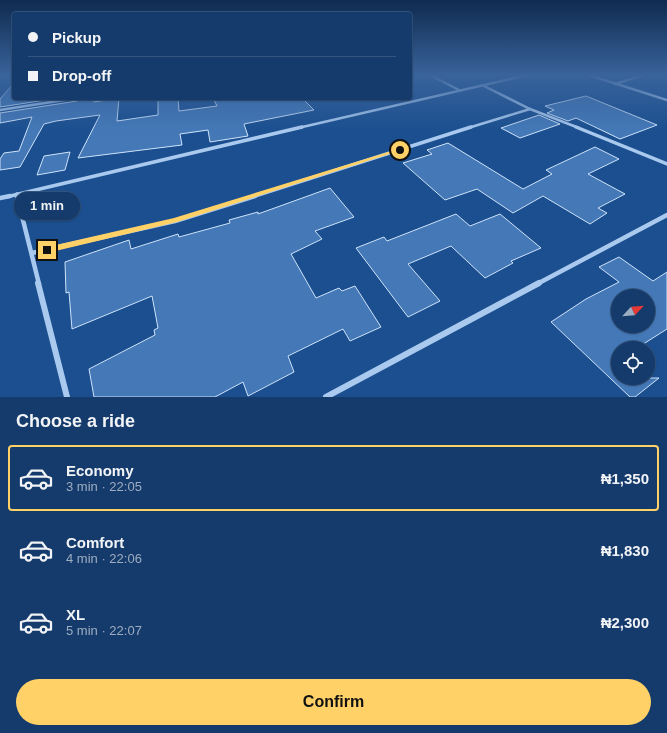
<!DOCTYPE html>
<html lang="en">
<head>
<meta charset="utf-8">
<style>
	:root { --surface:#143b6b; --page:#214673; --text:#f1f3f6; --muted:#9dadc1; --line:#33557e; --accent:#ffd166 }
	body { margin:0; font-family:Helvetica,sans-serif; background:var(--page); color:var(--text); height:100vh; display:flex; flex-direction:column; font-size:15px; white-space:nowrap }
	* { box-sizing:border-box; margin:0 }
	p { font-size:13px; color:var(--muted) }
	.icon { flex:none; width:22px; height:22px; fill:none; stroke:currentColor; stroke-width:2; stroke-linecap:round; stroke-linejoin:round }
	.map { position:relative; height:397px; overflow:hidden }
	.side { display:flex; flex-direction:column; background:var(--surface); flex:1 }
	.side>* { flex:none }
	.hud { position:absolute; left:12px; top:12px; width:400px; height:88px; border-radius:4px; box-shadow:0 1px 3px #0004,0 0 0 1px var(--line); display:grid; align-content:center; height:88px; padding:0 16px; background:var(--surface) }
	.needle { width:26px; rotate:64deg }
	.buttons { position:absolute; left:611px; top:289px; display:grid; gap:8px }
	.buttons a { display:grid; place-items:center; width:44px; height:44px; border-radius:50%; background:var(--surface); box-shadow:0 1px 3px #0004,0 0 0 1px var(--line); font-size:20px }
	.end { position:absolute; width:18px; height:18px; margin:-9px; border:5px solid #ffd166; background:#111; box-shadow:0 0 0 2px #111 }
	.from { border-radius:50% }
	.bubble { position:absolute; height:28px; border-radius:14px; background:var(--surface); box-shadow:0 1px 3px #0004,0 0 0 1px var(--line); font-size:13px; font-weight:700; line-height:28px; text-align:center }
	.hud b { display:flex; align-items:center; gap:14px; height:38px; font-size:15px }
	.hud b+b { border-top:1px solid var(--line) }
	.hud i { width:10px; height:10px; background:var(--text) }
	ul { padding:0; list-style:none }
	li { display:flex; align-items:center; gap:12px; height:66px; margin:0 8px 6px; padding:0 8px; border:2px solid transparent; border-radius:4px }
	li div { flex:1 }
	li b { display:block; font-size:15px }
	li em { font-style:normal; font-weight:700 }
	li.selected { border-color:var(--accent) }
	li>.icon { width:36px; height:36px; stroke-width:1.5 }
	h2 { padding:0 16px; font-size:18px; line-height:48px }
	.primary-button { display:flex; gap:8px; margin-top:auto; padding:8px 16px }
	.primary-button a { flex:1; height:46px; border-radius:24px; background:var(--accent); color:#111; font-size:16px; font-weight:700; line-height:46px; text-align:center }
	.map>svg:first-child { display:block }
</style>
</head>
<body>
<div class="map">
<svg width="667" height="397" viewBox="0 0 667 397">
	<rect width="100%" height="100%" fill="#1b4f8f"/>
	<!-- building -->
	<g fill="#4478b7" stroke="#cfe3fa" fill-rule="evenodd">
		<path d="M 14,83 L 14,98 L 59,98 L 0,107 L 0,99 Z"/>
		<path d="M 586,96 L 657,125 L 620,139 L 576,118 L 568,121 L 547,113 L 554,110 L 545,106 Z"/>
		<path d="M 80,98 L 94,98 L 94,102 L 119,98 L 117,121 L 158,115 L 158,98 L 178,98 L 179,111 L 217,106 L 214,100 L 225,98 L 302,98 L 314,110 L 244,124 L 248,136 L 210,142 L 208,130 L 180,134 L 182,145 L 78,158 L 100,115 L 56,121 L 44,124 L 20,167 L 0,170 L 0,159 L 4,153 L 19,151 L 32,117 L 0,123 L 0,113 L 77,101 Z"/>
		<path d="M 539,115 L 560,124 L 520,138 L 501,128 Z"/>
		<path d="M 448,143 L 523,189 L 552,174 L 546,170 L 595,147 L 619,159 L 588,174 L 625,194 L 598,208 L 607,213 L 590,224 L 543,196 L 513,213 L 477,189 L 445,200 L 403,163 L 432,154 L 427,150 Z"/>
		<path d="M 70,152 L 65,170 L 37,175 L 44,156 Z"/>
		<path d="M 330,188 L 354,217 L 315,231 L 322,239 L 291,254 L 316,298 L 339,288 L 342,291 L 355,286 L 381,327 L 350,341 L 343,329 L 288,356 L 294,372 L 248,396 L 243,382 L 215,397 L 94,397 L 89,369 L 155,335 L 154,330 L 158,328 L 152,296 L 72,329 L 69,292 L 66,293 L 65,262 L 129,240 L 131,249 L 178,234 L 179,237 L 230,223 L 229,220 L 258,212 L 258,214 Z"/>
		<path d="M 456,214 L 470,226 L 500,214 L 541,248 L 511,261 L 513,263 L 485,278 L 451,246 L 408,264 L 440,301 L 408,317 L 356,248 L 384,237 L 387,241 Z"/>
		<path d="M 619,257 L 653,281 L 667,272 L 667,329 L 637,348 L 618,348 L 618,378 L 659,378 L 635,397 L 630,397 L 551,322 L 586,299 L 619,282 L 599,267 ZM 618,296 L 648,296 L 648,326 L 618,326 Z"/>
	</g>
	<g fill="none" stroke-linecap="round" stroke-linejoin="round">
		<!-- street-far3 -->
		<g stroke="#a9c9ee" stroke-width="2.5">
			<path d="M 430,75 L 459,90"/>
			<path d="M 589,75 L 667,100"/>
			<path d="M 615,84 L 643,75"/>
			<path d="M 482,85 L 530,109 L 579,128"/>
			<path d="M 0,110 L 77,98"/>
			<path d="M 298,128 L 527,75"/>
			<path d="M 468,128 L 530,109"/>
		</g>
		<!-- street-far2 -->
		<g stroke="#a9c9ee" stroke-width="3.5">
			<path d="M 576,127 L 667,164"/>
			<path d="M 17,194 L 18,197"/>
			<path d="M 6,197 L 302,127"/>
			<path d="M 252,197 L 471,127"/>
		</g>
		<!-- street-far1 -->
		<g stroke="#a9c9ee" stroke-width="4.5">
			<path d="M 17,196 L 39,284"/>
			<path d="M 0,198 L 10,196"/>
			<path d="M 32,253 L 175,221 L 255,196"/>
			<path d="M 537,284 L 667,215"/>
		</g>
		<!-- street -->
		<g stroke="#a9c9ee" stroke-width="6">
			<path d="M 38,283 L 67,397"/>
			<path d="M 326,397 L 539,283"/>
		</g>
	</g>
	<!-- sky -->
	<linearGradient id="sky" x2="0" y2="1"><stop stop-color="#0f2b4f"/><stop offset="0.57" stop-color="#39639b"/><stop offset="1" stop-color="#39639b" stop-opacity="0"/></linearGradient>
	<rect width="667" height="131" fill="url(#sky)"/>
	<!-- route -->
	<path fill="#ffd166" d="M 398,149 L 402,150 L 177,222 L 47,253 L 43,250 L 47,247 L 174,218 Z"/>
</svg>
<div class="buttons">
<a><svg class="needle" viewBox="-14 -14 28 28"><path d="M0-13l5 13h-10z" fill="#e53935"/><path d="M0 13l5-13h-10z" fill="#9dadc1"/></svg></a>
<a><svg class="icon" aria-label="locate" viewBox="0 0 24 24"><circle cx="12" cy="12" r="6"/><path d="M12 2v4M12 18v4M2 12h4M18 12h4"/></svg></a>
</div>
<i class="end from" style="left:400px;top:150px"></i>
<i class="end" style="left:47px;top:250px"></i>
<div class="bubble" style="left:14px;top:192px;width:66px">1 min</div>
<div class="hud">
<b><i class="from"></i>Pickup</b>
<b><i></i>Drop-off</b>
</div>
</div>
<section class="side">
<h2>Choose a ride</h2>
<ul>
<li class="selected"><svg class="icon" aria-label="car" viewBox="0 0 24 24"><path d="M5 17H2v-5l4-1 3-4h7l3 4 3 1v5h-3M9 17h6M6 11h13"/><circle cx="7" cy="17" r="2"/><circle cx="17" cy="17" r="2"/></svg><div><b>Economy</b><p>3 min · 22:05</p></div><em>₦1,350</em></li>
<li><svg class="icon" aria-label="car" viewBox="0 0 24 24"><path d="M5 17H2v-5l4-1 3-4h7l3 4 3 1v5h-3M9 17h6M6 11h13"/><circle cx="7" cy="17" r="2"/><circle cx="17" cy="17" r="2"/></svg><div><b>Comfort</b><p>4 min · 22:06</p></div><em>₦1,830</em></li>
<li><svg class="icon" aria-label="car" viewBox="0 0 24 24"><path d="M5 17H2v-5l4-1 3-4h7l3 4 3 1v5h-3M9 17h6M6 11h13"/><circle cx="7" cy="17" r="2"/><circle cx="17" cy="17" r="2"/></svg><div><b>XL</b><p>5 min · 22:07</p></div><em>₦2,300</em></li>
</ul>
<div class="primary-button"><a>Confirm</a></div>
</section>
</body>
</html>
